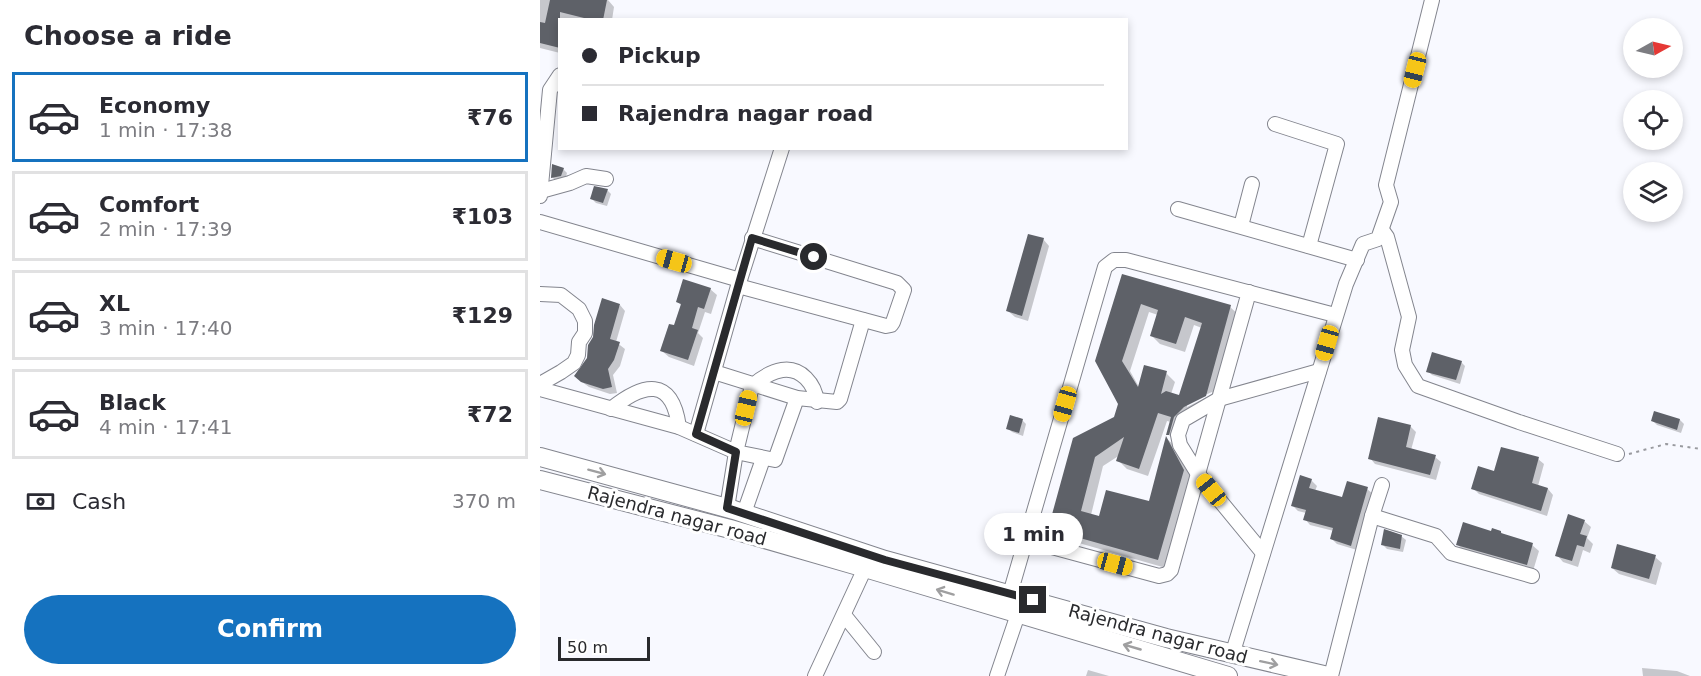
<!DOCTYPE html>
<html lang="en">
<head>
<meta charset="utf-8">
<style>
	:root { --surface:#fff; --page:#f7f7f7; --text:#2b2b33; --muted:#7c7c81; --line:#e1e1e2; --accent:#1572bf }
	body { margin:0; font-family:"DejaVu Sans",sans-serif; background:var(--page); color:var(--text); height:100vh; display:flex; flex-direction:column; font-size:22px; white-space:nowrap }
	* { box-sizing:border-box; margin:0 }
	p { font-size:20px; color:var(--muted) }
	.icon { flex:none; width:33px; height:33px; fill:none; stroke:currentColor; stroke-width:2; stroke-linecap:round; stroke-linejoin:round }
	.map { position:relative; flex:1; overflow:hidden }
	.side { display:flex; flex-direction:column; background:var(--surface); width:540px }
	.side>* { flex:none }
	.guide { position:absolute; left:18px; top:18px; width:570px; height:132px; border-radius:0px; box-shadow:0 3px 9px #0003; display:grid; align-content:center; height:132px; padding:0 24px; background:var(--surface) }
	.needle { width:39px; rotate:82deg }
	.fabs { position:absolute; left:1083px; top:18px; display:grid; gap:12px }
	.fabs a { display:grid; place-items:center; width:60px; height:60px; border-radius:50%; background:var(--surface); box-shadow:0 3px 9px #0003; font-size:30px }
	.scale { position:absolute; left:18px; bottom:15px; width:92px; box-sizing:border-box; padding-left:6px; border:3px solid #292a2d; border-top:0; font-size:16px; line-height:21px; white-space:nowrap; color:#292a2d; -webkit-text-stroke:4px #fff; paint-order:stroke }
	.end { position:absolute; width:27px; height:27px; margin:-14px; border:8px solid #292a2d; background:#fff; box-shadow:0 0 0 3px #fff }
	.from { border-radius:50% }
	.bubble { position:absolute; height:42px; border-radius:21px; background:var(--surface); box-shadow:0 3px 9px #0003; font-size:20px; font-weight:700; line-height:42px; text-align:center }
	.car { position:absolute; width:18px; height:36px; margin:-18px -9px; border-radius:8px; box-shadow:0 0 4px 2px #0007; background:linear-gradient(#f5c518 24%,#345 0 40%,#f5c518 0 76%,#345 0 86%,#f5c518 0) }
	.guide b { display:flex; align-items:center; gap:21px; height:57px; font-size:22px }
	.guide b+b { border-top:2px solid var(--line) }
	.guide i { width:15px; height:15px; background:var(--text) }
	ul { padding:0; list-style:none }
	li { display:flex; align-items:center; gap:18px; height:90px; margin:0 12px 9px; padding:0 12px; border:3px solid var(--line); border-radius:0px }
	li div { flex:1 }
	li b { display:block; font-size:22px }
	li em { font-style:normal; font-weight:700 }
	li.current { border-color:var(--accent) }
	li>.icon { width:54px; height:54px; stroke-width:1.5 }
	h2 { padding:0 24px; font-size:27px; line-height:72px }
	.pay { display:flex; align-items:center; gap:15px; height:66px; padding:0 24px; font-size:22px }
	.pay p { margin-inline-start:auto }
	.action { display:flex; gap:12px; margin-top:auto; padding:12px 24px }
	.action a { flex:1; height:69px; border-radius:36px; background:var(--accent); color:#fff; font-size:24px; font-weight:700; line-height:69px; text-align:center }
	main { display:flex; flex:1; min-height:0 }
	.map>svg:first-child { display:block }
</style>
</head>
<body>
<main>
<section class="side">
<h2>Choose a ride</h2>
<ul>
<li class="current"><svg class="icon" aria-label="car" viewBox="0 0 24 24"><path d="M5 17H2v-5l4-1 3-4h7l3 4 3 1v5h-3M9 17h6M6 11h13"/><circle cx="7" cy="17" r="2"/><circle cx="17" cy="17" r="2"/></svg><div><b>Economy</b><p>1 min · 17:38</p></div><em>₹76</em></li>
<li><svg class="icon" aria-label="car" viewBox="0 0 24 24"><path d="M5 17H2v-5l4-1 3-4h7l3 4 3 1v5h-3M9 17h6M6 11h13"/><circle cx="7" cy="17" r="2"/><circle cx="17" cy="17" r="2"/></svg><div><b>Comfort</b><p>2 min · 17:39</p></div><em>₹103</em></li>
<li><svg class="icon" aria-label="car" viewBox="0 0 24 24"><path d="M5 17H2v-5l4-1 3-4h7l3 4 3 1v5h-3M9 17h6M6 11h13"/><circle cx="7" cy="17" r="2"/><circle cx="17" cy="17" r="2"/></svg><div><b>XL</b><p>3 min · 17:40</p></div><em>₹129</em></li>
<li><svg class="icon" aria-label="car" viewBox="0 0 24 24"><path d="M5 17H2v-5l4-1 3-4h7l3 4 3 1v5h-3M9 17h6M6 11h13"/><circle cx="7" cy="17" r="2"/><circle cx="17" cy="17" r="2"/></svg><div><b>Black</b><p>4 min · 17:41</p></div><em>₹72</em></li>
</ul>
<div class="pay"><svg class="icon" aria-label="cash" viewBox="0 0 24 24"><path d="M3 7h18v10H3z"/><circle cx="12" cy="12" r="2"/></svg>Cash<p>370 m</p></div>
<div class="action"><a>Confirm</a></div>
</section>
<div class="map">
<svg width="1161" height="676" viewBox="0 0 1161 676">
	<rect width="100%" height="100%" fill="#f8f9ff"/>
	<!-- shadow -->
	<g fill="#0003" fill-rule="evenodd">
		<path d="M 0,0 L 68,0 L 74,7 L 72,20 L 20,20 L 20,53 L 0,48 Z"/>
		<path d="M 23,169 L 27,173 L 25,180 L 16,181 L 12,177 Z"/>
		<path d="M 67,190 L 71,194 L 67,206 L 56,203 L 52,199 Z"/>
		<path d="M 503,239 L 509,246 L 488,321 L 475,317 L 468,311 Z"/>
		<path d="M 583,276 L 690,307 L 699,315 L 674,405 L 652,415 L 637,443 L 628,434 L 631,422 L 627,421 L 608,476 L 587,469 L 578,460 L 580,455 L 563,466 L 551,515 L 560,518 L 610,503 L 627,439 L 635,446 L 652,479 L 626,568 L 518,537 L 510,528 L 576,418 L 580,404 ZM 609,312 L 618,315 L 611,335 L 620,344 L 645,352 L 654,325 L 662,328 L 640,397 L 631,394 L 635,382 L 626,373 L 599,387 L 590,371 ZM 672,392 L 673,394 L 647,407 L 647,403 Z"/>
		<path d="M 170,289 L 177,295 L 171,314 L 165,312 L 158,333 L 163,338 L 154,366 L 129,357 L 122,351 L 135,327 L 142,306 L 138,302 Z"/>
		<path d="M 80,305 L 85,311 L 76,342 L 85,349 L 80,366 L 73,375 L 77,393 L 70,394 L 49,387 L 42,382 L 49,358 Z"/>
		<path d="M 921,362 L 925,366 L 920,384 L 892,375 L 888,371 Z"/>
		<path d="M 482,420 L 486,424 L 483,436 L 472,432 L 468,428 Z"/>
		<path d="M 1140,420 L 1144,424 L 1141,433 L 1117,425 L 1113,421 Z"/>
		<path d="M 870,426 L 876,432 L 871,450 L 895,457 L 901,462 L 896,480 L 835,464 L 830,458 Z"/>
		<path d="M 998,459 L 1004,464 L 998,486 L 1008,489 L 1013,495 L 1007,516 L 939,494 L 933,488 L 955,473 Z"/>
		<path d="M 771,480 L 777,486 L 775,491 L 803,499 L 827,489 L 833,494 L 817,550 L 797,544 L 792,539 L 794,531 L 770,525 L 765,519 L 766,513 L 758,511 L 753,506 Z"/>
		<path d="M 1044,521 L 1051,527 L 1047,538 L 1053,544 L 1050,553 L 1043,550 L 1038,567 L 1023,562 L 1017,555 Z"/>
		<path d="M 961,532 L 964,536 L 992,545 L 999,551 L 993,571 L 924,551 L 918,545 L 952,533 Z"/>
		<path d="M 861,536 L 866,540 L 863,552 L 847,549 L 843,545 Z"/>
		<path d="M 1115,557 L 1122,563 L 1116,585 L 1079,574 L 1072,568 Z"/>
		<path d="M 1102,668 L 1137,671 L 1150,676 L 1103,676 Z"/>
		<path d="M 548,670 L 569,676 L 546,676 Z"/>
	</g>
	<!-- building -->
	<g fill="#5e6168" fill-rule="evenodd">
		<path d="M 10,0 L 67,0 L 63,20 L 52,20 L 20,12 L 20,48 L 0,43 L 0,22 L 5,23 Z"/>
		<path d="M 12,164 L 24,168 L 21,176 L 11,178 Z"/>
		<path d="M 54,186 L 68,189 L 63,203 L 50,199 Z"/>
		<path d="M 488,234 L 504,238 L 482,316 L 466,311 Z"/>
		<path d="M 582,274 L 691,305 L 666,396 L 644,407 L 634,417 L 629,435 L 626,435 L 631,417 L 618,413 L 599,469 L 576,461 L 584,437 L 555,457 L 541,511 L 559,516 L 566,490 L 609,501 L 626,436 L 644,470 L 618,560 L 508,529 L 533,438 L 574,417 L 578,404 L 555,361 ZM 601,304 L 618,310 L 610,336 L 636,344 L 645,317 L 662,323 L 639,395 L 626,391 L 621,394 L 627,371 L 604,365 L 598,387 L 582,361 Z"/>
		<path d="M 143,279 L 171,288 L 164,309 L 158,307 L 152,328 L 158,330 L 148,360 L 120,351 L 129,324 L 134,325 L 141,304 L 136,302 Z"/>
		<path d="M 62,298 L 80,304 L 70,339 L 80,342 L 74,360 L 68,369 L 72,387 L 63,389 L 41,382 L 34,376 L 47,358 L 48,345 L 53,337 L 54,325 Z"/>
		<path d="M 892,352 L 922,361 L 916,380 L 886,372 Z"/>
		<path d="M 1114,411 L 1140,419 L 1137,430 L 1111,421 Z"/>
		<path d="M 470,415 L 483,419 L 479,433 L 466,429 Z"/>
		<path d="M 838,417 L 871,425 L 866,447 L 896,455 L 890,475 L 828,459 Z"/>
		<path d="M 961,447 L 999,457 L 992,483 L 1008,488 L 1001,511 L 931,489 L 938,466 L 954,471 Z"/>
		<path d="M 760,475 L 772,479 L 769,488 L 802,497 L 807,481 L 828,487 L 811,546 L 790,539 L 793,528 L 763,520 L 766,510 L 751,506 Z"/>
		<path d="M 1028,514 L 1045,520 L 1040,534 L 1047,536 L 1044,547 L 1037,545 L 1032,561 L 1015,556 Z"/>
		<path d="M 923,522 L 951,531 L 952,528 L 961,531 L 961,533 L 993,543 L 987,565 L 916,545 Z"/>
		<path d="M 844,529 L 862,535 L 860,549 L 841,545 Z"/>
		<path d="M 1077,544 L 1116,555 L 1109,579 L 1071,568 Z"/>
	</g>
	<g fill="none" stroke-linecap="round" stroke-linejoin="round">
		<defs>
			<g id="minor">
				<path d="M 735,124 L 797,144 L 769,246"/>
				<path d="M 1,191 L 30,183 L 46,176 L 66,179"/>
				<path d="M 0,196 L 10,90 L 20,75"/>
				<path d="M 638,209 L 817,260"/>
				<path d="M 0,222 L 200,280"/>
				<path d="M 701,226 L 712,184"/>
				<path d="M 842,230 L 847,237 L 869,317 L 862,350 L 865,365 L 878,386 L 979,422 L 1077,454"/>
				<path d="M 198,286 L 346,326 L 351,325 L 353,322 L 364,290 L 357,283 L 212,238"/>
				<path d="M 0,294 L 21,295 L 39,309 L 45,321 L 45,333 L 39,342 L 38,355 L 34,363 L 21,372 L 0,384"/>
				<path d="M 174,372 L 257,398 L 297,402 L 300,399 L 323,320"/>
				<path d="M 0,389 L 139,427 L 196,452 L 187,508"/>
				<path d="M 257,398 L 235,460 L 196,452 L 212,386 C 220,379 230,372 242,370 C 261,367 275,384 277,402"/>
				<path d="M 71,409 C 103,383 132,376 139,427"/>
				<path d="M 156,434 L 198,286 L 242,148"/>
				<path d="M 204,513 L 223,459"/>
				<path d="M 832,516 L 896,536 L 911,553 L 992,576"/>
				<path d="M 486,540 L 619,576 L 627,574 L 631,570 L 709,292"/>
				<path d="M 723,553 L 658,474 L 640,445 L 638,435 L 643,420 L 679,399 L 779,371"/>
				<path d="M 470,594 L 565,267 L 574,260 L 586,260 L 795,315"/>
				<path d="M 304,615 L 334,652"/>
				<path d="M 692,655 L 806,284 L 823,244 L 838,239 L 851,202 L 846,185 L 892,0"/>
				<path d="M 275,676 L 325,568"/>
				<path d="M 457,676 L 478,614"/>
				<path d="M 791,676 L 832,516 L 842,485"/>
			</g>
			<g id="major">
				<path d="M 0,457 L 194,510 L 345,560 L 626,638 L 788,676"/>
				<path d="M 0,480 L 190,529 L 325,568 L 688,676"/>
			</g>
		</defs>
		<!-- minor casing -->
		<use href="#minor" stroke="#83858e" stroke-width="16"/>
		<!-- major casing -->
		<use href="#major" stroke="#83858e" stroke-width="20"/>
		<!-- path -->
		<path stroke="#999a9f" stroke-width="2" stroke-dasharray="3 4.5" stroke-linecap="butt" d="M 1089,454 L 1126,444 L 1161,449"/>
		<!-- minor -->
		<use href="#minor" stroke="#fff" stroke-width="14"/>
		<!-- major -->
		<use href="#major" stroke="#fff" stroke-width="18"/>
	</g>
	<!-- one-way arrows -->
	<defs><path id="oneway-shaft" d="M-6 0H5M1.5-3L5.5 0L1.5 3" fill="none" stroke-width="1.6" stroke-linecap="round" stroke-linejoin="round" transform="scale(1.5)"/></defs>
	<g stroke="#9f9fa0">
		<use href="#oneway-shaft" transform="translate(57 472) rotate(15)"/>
		<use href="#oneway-shaft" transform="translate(405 592) rotate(-163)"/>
		<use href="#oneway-shaft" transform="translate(592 647) rotate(-164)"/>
		<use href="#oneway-shaft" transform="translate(729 663) rotate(12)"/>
	</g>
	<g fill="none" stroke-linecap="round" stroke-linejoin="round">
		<!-- route -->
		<path stroke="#292a2d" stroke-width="8" d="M 274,257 L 212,238 L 156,434 L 196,452 L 187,508 L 345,560 L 493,600"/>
	</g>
	<g text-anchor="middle" stroke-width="6" stroke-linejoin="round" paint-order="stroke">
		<!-- street labels -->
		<g font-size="18" fill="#292a2d" stroke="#fff">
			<text transform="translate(137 516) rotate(15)" y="6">Rajendra nagar road</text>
			<text transform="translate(618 634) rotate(15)" y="6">Rajendra nagar road</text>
		</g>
	</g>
</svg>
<div class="fabs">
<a><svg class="needle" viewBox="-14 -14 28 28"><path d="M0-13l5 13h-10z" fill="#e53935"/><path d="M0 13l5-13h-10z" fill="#7c7c81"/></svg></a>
<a><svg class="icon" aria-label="locate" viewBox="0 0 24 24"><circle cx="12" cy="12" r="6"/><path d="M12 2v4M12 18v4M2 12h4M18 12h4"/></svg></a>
<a><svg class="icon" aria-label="layers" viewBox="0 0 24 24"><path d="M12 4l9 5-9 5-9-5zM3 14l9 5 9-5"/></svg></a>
</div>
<div class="scale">50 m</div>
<i class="end from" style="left:274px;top:257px"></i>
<i class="end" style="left:493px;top:600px"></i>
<div class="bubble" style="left:444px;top:513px;width:99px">1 min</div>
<i class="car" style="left:875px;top:70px;rotate:194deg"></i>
<i class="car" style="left:134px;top:261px;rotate:286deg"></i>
<i class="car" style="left:787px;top:343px;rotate:196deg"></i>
<i class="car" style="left:525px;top:404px;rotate:196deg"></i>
<i class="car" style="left:206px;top:408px;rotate:13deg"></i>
<i class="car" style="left:671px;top:490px;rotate:321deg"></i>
<i class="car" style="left:575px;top:564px;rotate:105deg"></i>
<div class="guide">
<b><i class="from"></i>Pickup</b>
<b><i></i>Rajendra nagar road</b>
</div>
</div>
</main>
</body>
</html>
